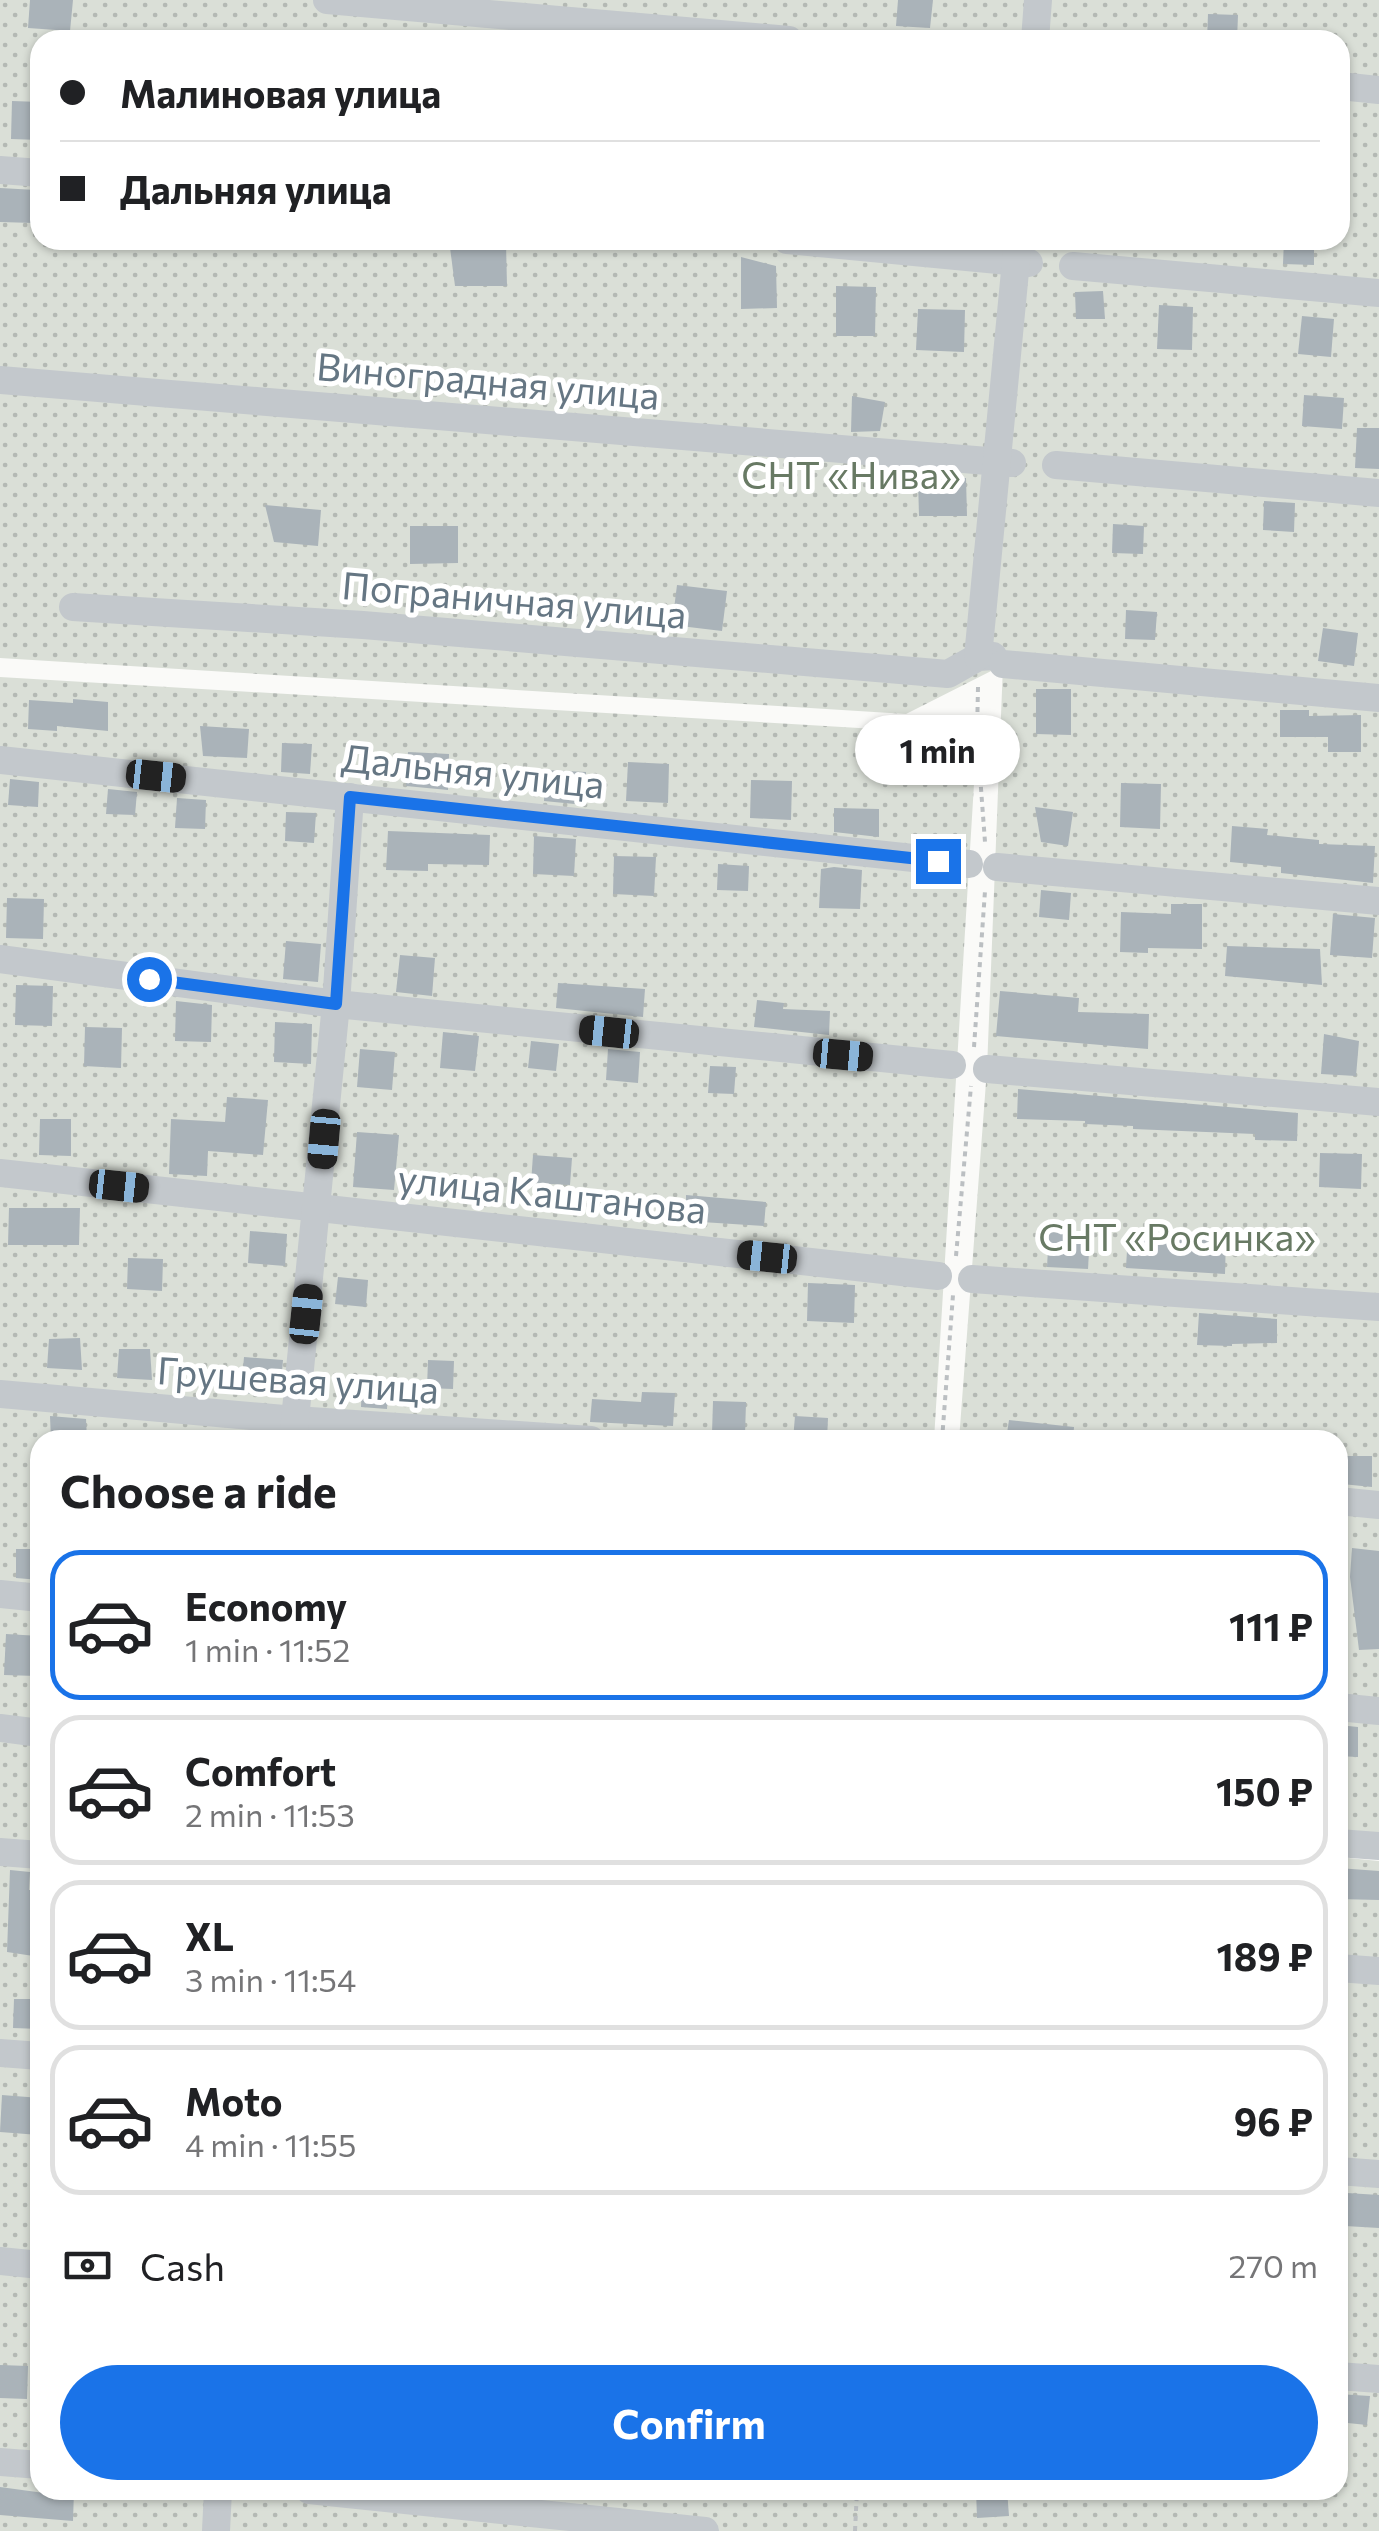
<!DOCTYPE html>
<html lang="en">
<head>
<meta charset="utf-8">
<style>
	:root { --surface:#fff; --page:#f2f2f2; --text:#202124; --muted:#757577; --line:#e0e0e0; --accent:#1a73e8 }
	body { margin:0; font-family:Commissioner,sans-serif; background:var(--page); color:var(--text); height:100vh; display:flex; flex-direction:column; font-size:38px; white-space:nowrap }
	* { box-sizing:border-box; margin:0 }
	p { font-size:32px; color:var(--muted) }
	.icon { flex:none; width:55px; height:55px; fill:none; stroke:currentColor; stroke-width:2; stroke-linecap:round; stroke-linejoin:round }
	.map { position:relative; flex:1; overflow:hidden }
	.sheet { position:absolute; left:30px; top:1430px; width:1318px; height:1070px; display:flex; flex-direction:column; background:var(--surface); border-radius:30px; box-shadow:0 2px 8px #0004 }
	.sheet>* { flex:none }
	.hud { position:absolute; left:30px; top:30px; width:1320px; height:220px; border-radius:30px; box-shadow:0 2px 8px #0004; display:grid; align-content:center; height:220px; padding:0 30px; background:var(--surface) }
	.end { position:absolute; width:45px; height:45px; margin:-22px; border:12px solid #1a73e8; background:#fff; box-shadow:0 0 0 5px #fff }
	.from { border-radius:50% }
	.bubble { position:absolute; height:70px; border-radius:35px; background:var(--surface); box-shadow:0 2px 8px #0004; font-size:32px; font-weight:700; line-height:70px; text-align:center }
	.car { position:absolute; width:30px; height:60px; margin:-30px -15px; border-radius:12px; box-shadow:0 0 8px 2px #0007; background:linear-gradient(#222 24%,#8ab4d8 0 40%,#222 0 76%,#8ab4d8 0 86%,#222 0) }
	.hud b { display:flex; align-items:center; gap:35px; height:95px; font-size:38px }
	.hud b+b { border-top:2px solid var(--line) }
	.hud i { width:25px; height:25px; background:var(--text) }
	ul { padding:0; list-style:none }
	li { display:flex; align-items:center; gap:30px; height:150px; margin:0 20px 15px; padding:0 10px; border:5px solid var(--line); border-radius:30px }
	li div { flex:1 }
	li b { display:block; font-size:38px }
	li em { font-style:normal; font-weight:700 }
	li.current { border-color:var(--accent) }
	li>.icon { width:90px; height:90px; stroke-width:1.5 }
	h2 { padding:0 30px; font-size:45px; line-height:120px }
	.pay { display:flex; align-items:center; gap:25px; height:110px; padding:0 30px; font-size:38px }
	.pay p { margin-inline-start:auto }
	.primary-button { display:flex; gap:20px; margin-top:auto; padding:20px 30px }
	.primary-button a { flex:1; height:115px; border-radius:60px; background:var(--accent); color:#fff; font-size:40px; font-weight:700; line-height:115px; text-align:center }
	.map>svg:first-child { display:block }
</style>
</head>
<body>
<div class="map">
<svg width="1379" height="2531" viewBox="0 0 1379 2531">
	<defs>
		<pattern id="garden-dots" width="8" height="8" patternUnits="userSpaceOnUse" patternTransform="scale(2.5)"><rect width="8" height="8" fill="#dadfd7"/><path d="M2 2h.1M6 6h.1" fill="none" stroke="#b4b9b4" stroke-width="1.8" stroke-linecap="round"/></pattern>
	</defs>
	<rect width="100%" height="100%" fill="#fafaf8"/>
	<!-- garden -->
	<g fill="url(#garden-dots)" fill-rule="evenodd">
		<path d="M 0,0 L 1379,0 L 1379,1846 L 1338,1843 L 1338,1440 L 959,1440 L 987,1069 L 1003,665 L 906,714 L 0,658 ZM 40,40 L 1340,40 L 1340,240 L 40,240 Z"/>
		<path d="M 0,677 L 977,735 L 934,1440 L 40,1440 L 40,2490 L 1338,2490 L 1338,1857 L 1379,1861 L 1379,2531 L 0,2531 Z"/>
	</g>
	<!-- building -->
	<g fill="#aab3b9">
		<path d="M 30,0 L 73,0 L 70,31 L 28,28 Z"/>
		<path d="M 898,0 L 933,0 L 930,28 L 896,26 Z"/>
		<path d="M 1208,14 L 1238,15 L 1237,40 L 1207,40 Z"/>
		<path d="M 12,101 L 40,102 L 40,140 L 11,139 Z"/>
		<path d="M 0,188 L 36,190 L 34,223 L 0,222 Z"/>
		<path d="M 449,240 L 506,243 L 507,286 L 455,286 Z"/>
		<path d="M 1284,240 L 1314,240 L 1314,265 L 1283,264 Z"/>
		<path d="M 741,257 L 776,266 L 777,308 L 741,309 Z"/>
		<path d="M 836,286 L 876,287 L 875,336 L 836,336 Z"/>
		<path d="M 1103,291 L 1105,319 L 1076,319 L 1075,292 Z"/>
		<path d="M 1159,305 L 1193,307 L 1192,350 L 1157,349 Z"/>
		<path d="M 918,309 L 965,310 L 964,352 L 916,350 Z"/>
		<path d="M 1302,316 L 1334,319 L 1331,357 L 1298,354 Z"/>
		<path d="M 1304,395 L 1344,398 L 1342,429 L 1302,426 Z"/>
		<path d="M 852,396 L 885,402 L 880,431 L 851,432 Z"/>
		<path d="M 1357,428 L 1379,428 L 1379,469 L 1355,468 Z"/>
		<path d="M 966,478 L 967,516 L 919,516 L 918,479 Z"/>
		<path d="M 1264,501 L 1295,503 L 1294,532 L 1263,530 Z"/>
		<path d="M 265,505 L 321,510 L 318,546 L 274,542 Z"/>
		<path d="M 1113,524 L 1144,526 L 1143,554 L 1112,553 Z"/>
		<path d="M 410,526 L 458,526 L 458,563 L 410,564 Z"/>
		<path d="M 677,585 L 727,591 L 722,631 L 672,625 Z"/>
		<path d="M 1126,610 L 1157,612 L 1155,640 L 1125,639 Z"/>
		<path d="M 1323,628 L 1358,633 L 1354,666 L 1318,661 Z"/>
		<path d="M 1036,689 L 1071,689 L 1071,735 L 1036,734 Z"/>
		<path d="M 73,699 L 108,702 L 108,731 L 57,726 L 57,731 L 28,729 L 29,700 L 73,703 Z"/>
		<path d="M 1280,710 L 1309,710 L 1309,716 L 1361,715 L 1361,752 L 1328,752 L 1328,737 L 1280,737 Z"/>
		<path d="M 200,726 L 249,729 L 247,758 L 203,756 Z"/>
		<path d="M 282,743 L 312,744 L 310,774 L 281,772 Z"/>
		<path d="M 408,752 L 449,754 L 448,790 L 406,786 Z"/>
		<path d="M 628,762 L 669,764 L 668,803 L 626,801 Z"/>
		<path d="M 545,770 L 586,772 L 585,805 L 544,801 Z"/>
		<path d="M 10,779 L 39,782 L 38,807 L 8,805 Z"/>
		<path d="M 751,780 L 792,781 L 791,820 L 750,818 Z"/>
		<path d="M 1121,783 L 1161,784 L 1160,829 L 1120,827 Z"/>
		<path d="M 108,789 L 137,792 L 135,815 L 106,814 Z"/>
		<path d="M 177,798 L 206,800 L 205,829 L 175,828 Z"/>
		<path d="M 1035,807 L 1073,812 L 1068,846 L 1041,842 Z"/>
		<path d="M 834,808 L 879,809 L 879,837 L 834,832 Z"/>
		<path d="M 286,812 L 316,813 L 314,843 L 285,841 Z"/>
		<path d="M 1232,826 L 1268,829 L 1267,835 L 1319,840 L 1319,844 L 1375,846 L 1373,883 L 1281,873 L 1281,867 L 1230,862 Z"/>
		<path d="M 388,831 L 490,835 L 489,865 L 428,864 L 428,871 L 386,870 Z"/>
		<path d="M 534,836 L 576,839 L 574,876 L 533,874 Z"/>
		<path d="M 614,856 L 656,857 L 654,896 L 613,894 Z"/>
		<path d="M 718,864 L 749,866 L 748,891 L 717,890 Z"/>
		<path d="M 834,867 L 862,870 L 860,909 L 819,908 L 821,869 Z"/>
		<path d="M 1041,890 L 1071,893 L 1069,920 L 1039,917 Z"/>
		<path d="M 7,898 L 44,899 L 43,939 L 6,938 Z"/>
		<path d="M 1171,904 L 1202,904 L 1202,949 L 1148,948 L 1148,953 L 1120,952 L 1121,912 L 1171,914 Z"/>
		<path d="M 1333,914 L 1375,918 L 1372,958 L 1330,955 Z"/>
		<path d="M 286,941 L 321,944 L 318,982 L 283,979 Z"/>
		<path d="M 1227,946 L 1320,949 L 1322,985 L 1225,976 Z"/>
		<path d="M 400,955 L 435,958 L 432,996 L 396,992 Z"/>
		<path d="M 558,983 L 645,989 L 643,1017 L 556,1008 Z"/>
		<path d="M 16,985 L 53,986 L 52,1026 L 15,1025 Z"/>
		<path d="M 1000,991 L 1079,998 L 1078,1012 L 1149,1014 L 1148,1049 L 996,1036 Z"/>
		<path d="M 757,1000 L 784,1003 L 783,1009 L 830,1011 L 829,1035 L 754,1027 Z"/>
		<path d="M 176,1001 L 212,1005 L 211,1042 L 175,1041 Z"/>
		<path d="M 275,1022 L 312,1024 L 311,1064 L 274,1062 Z"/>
		<path d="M 85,1027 L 122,1028 L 121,1068 L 84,1066 Z"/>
		<path d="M 443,1032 L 479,1036 L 475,1071 L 440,1068 Z"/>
		<path d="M 1324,1034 L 1359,1041 L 1356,1076 L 1321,1074 Z"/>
		<path d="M 531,1041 L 559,1044 L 556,1071 L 528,1068 Z"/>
		<path d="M 360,1049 L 395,1052 L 392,1090 L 357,1087 Z"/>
		<path d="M 608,1049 L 640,1052 L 638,1083 L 606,1080 Z"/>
		<path d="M 710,1066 L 736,1067 L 734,1094 L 708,1093 Z"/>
		<path d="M 1018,1089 L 1298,1113 L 1297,1141 L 1255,1140 L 1255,1134 L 1133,1129 L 1133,1126 L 1085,1124 L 1085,1121 L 1017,1119 Z"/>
		<path d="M 227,1097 L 268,1100 L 263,1155 L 208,1151 L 207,1176 L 169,1174 L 171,1119 L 225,1122 Z"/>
		<path d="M 40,1119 L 71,1119 L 71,1156 L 39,1155 Z"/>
		<path d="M 357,1132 L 399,1135 L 394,1190 L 353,1187 Z"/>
		<path d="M 1320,1153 L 1362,1154 L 1361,1189 L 1319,1187 Z"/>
		<path d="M 533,1155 L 572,1158 L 570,1185 L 531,1183 Z"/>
		<path d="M 686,1195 L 766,1202 L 764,1226 L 686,1221 Z"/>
		<path d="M 9,1208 L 80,1208 L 79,1245 L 8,1245 Z"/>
		<path d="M 250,1231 L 287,1234 L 285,1266 L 248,1263 Z"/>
		<path d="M 1049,1232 L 1090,1234 L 1088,1269 L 1047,1267 Z"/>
		<path d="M 1128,1233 L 1226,1238 L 1225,1274 L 1126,1268 Z"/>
		<path d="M 128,1258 L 163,1259 L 162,1291 L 127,1289 Z"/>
		<path d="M 338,1277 L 368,1280 L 366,1307 L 335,1304 Z"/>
		<path d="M 808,1283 L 855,1285 L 854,1323 L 807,1321 Z"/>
		<path d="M 1199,1313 L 1277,1319 L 1277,1343 L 1232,1344 L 1232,1346 L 1197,1345 Z"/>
		<path d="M 80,1338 L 82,1370 L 47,1368 L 49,1339 Z"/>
		<path d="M 119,1349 L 150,1349 L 152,1380 L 117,1378 Z"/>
		<path d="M 244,1357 L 283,1360 L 280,1396 L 241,1393 Z"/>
		<path d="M 428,1360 L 454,1361 L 453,1389 L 427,1388 Z"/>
		<path d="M 362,1383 L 388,1384 L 387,1409 L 361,1407 Z"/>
		<path d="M 642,1392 L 675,1393 L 673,1426 L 590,1422 L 592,1399 L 641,1402 Z"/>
		<path d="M 713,1401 L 746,1402 L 745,1435 L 712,1434 Z"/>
		<path d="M 50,1416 L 86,1419 L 87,1440 L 51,1440 Z"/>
		<path d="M 795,1416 L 828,1418 L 827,1440 L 793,1440 Z"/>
		<path d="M 1009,1420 L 1074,1427 L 1073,1440 L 1006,1440 Z"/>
		<path d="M 1342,1456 L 1372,1456 L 1372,1487 L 1342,1484 Z"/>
		<path d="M 1352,1548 L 1379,1551 L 1379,1649 L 1359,1650 L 1350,1577 Z"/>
		<path d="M 16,1549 L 40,1549 L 40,1580 L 16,1578 Z"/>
		<path d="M 6,1634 L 40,1636 L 37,1676 L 4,1675 Z"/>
		<path d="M 1338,1725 L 1358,1727 L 1358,1757 L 1338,1756 Z"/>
		<path d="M 1338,1868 L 1379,1871 L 1379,1900 L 1338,1899 Z"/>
		<path d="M 10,1870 L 30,1872 L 29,1890 L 40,1890 L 40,1957 L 7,1952 Z"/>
		<path d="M 14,1999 L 40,1999 L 40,2029 L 13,2028 Z"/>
		<path d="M 2,2095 L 40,2098 L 39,2135 L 0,2132 Z"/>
		<path d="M 1347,2193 L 1379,2195 L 1379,2228 L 1345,2226 Z"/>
		<path d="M 0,2365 L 28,2366 L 27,2399 L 0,2398 Z"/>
		<path d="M 1338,2394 L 1370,2396 L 1367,2425 L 1338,2422 Z"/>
		<path d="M 0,2487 L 44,2493 L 44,2490 L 74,2490 L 73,2521 L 0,2515 Z"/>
		<path d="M 976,2490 L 1007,2490 L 1009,2516 L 977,2518 Z"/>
	</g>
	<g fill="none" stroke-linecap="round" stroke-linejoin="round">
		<!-- path -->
		<g stroke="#bbbfc2" stroke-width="4" stroke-dasharray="5 5" stroke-linecap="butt">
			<path d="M 978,687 L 977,735 L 985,842"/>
			<path d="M 974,1047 L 985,891"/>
			<path d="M 956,1256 L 971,1086"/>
			<path d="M 942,1440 L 953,1295"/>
			<path d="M 855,2531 L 857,2490"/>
		</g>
		<!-- minor -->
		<g stroke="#c3c8cc" stroke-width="28">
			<path d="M 327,0 L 789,40"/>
			<path d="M 1035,40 L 1038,0"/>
			<path d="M 1340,86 L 1379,90"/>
			<path d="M 0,170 L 40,173"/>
			<path d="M 787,240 L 1029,263"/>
			<path d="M 1073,266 L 1379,293"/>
			<path d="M 0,380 L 1012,463"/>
			<path d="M 1056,465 L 1379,493"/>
			<path d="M 73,607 L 363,625 L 948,674 L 978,657 L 993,656"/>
			<path d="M 978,657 L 1018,240"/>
			<path d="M 1003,664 L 1379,698"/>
			<path d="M 0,760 L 969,864"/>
			<path d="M 997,867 L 1379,901"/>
			<path d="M 0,959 L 336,1004 L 952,1065"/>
			<path d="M 987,1069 L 1379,1102"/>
			<path d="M 0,1173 L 938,1276"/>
			<path d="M 972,1279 L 1379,1307"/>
			<path d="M 0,1394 L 295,1420 L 591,1440"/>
			<path d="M 293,1440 L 336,1004 L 350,797"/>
			<path d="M 1338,1501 L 1379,1505"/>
			<path d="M 0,1594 L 40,1598"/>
			<path d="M 1338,1707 L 1379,1711"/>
			<path d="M 0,1728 L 40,1733"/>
			<path d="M 1338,1843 L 1379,1846"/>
			<path d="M 0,1852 L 40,1855"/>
			<path d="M 1338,1968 L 1379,1971"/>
			<path d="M 0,2053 L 40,2056"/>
			<path d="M 1338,2171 L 1379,2174"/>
			<path d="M 0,2261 L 40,2265"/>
			<path d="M 1338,2376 L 1379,2379"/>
			<path d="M 0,2462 L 40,2465"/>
			<path d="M 309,2490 L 705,2531"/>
			<path d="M 216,2531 L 218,2490"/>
		</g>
	</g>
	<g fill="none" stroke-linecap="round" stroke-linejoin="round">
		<!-- route -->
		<path stroke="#1a73e8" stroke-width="12" d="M 149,979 L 336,1004 L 350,797 L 938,861"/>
	</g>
	<g text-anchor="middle" stroke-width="10" stroke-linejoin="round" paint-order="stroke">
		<!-- street labels -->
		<g font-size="38" fill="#657683" stroke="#fff">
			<text transform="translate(488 382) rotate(5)" y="13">Виноградная улица</text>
			<text transform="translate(514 601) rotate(5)" y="13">Пограничная улица</text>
			<text transform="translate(473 772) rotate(6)" y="13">Дальняя улица</text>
			<text transform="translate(552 1195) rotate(6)" y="13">улица Каштанова</text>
			<text transform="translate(298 1381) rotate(4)" y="13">Грушевая улица</text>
		</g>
		<!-- park labels -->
		<g font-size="38" fill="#687a64" stroke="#fff">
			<text x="851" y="489">СНТ «Нива»</text>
			<text x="1177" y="1251">СНТ «Росинка»</text>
		</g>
	</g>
</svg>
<i class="end from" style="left:149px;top:979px"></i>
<i class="end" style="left:938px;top:861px"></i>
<div class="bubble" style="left:855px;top:715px;width:165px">1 min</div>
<i class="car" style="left:156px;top:776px;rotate:96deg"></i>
<i class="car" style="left:609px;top:1032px;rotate:276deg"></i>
<i class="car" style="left:843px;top:1055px;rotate:95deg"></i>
<i class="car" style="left:324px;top:1139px;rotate:185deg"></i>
<i class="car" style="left:119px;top:1186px;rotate:96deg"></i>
<i class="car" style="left:767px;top:1257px;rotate:276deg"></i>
<i class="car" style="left:306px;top:1314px;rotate:6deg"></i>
<div class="hud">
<b><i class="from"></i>Малиновая улица</b>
<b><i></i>Дальняя улица</b>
</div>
<section class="sheet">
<h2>Choose a ride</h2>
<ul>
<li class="current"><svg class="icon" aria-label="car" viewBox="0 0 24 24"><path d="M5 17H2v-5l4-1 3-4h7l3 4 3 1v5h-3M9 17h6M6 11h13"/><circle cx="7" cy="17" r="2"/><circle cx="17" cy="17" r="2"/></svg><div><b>Economy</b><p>1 min · 11:52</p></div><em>111 ₽</em></li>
<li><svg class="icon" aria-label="car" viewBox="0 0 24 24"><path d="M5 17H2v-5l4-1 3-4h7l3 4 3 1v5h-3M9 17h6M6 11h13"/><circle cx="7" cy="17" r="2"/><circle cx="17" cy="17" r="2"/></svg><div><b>Comfort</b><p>2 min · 11:53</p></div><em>150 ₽</em></li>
<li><svg class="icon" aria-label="car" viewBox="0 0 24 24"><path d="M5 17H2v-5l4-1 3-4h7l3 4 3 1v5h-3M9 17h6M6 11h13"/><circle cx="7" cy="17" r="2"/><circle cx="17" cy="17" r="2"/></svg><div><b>XL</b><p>3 min · 11:54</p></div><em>189 ₽</em></li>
<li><svg class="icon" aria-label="car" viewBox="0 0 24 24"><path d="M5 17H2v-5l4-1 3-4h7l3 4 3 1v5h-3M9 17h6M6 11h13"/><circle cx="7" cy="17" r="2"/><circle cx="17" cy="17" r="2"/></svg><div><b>Moto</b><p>4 min · 11:55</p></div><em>96 ₽</em></li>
</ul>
<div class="pay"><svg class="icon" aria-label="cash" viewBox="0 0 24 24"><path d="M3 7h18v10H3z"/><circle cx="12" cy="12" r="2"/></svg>Cash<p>270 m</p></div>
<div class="primary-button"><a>Confirm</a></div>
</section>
</div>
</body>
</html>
